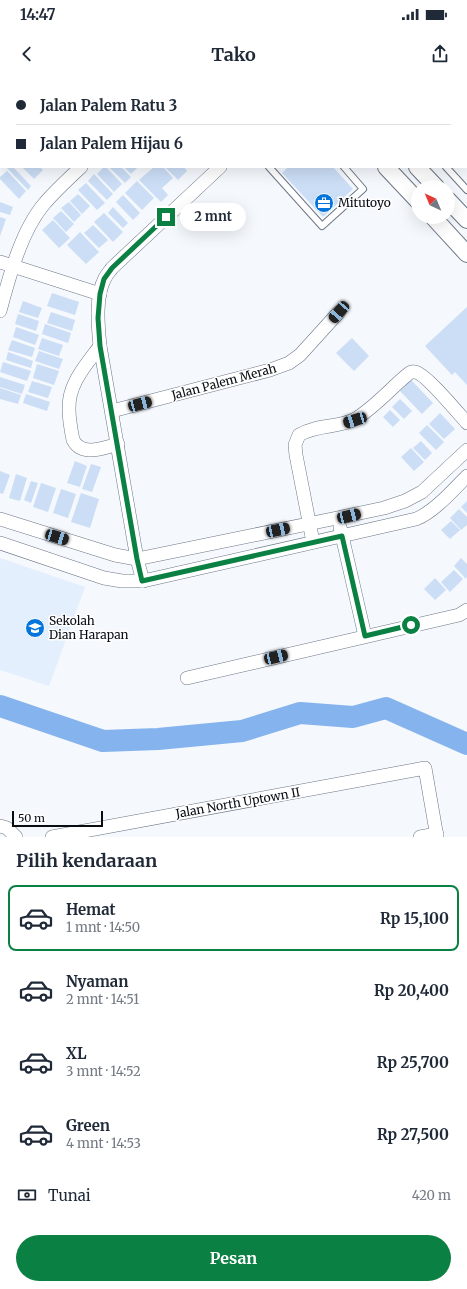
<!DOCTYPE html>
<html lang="id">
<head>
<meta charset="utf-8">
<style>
	:root { --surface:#fff; --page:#f2f2f3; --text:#1f2937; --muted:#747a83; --line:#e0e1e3; --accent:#0b8043 }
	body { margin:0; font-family:Merriweather,serif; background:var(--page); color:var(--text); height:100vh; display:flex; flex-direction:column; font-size:15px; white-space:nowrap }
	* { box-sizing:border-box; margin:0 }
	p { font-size:13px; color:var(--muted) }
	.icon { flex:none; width:22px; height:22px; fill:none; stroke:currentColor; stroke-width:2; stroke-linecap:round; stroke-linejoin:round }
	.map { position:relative; height:757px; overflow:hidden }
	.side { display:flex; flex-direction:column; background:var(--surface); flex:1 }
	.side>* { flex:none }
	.guide { position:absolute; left:0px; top:0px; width:467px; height:88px; box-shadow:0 4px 16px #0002; display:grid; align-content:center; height:88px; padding:0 16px; background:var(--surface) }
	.needle { width:26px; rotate:316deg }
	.fabs { position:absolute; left:411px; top:100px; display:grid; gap:8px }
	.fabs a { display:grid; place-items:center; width:44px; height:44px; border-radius:50%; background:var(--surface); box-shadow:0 4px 16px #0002; font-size:20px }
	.scale { position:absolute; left:12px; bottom:10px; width:91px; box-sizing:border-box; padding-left:4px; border:2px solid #080d12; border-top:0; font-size:11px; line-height:14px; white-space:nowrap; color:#080d12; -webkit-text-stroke:3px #fff; paint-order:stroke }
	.end { position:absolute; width:18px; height:18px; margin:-9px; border:5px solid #0b8043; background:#fff; box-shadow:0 0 0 2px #fff }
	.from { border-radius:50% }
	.bubble { position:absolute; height:28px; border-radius:14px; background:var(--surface); box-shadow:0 4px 16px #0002; font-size:13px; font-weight:700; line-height:28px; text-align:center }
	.car { position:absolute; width:12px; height:24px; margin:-12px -6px; border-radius:5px; box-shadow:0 0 3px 1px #0007; background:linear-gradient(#222 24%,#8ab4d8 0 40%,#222 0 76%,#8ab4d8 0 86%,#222 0) }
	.guide b { display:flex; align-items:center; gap:14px; height:38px; font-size:15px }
	.guide b+b { border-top:1px solid var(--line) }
	.guide i { width:10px; height:10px; background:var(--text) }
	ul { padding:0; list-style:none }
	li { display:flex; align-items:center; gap:12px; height:66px; margin:0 8px 6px; padding:0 8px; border:2px solid transparent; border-radius:8px }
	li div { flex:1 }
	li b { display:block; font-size:15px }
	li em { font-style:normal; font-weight:700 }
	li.selected { border-color:var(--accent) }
	li>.icon { width:36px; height:36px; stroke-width:1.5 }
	h2 { padding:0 16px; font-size:18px; line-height:48px }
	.pay { display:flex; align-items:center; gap:10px; height:44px; padding:0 16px; font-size:15px }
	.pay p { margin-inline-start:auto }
	.cta { display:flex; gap:8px; margin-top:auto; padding:8px 16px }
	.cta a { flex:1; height:46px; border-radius:24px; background:var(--accent); color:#fff; font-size:16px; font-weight:700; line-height:46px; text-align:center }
	.status { display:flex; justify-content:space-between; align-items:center; height:28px; padding:0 20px; background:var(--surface); direction:ltr }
	.status svg { height:11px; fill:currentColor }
	header { display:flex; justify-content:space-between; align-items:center; height:52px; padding:0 16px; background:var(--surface); font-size:18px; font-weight:700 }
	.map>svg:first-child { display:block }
</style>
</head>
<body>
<div class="status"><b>14:47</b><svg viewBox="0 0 49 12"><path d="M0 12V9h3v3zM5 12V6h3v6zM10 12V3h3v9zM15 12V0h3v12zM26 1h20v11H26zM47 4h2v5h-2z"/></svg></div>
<header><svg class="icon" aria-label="back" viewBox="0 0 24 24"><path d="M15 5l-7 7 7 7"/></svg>Tako<svg class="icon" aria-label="share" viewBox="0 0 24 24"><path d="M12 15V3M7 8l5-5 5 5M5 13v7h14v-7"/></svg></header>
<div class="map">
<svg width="467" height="757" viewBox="0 0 467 757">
	<rect width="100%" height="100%" fill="#f5f8fc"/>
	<!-- built -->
	<path fill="#e4effd" d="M 0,478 L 85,507 L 49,606 L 0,590 Z"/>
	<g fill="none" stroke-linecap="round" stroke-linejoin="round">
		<!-- river -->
		<path stroke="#84b3ed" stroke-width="22" d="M 0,626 L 103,661 L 158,659 L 242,651 L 300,633 L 353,637 L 386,628 L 467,664"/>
	</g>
	<!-- building -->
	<g fill="#cbdef6">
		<path d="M 7,87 L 13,87 L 31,106 L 28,110 L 7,88 Z"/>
		<path d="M 22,87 L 40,87 L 43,90 L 34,99 Z"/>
		<path d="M 104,87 L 106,87 L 122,104 L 114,112 L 97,94 Z"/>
		<path d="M 109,87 L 121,87 L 131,97 L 125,103 Z"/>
		<path d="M 124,87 L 138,87 L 131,94 Z"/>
		<path d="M 154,87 L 163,87 L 173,98 L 162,108 L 168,115 L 161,122 L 139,100 Z"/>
		<path d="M 165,87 L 184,87 L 187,91 L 178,100 Z"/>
		<path d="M 288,87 L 333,87 L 353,109 L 323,137 L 282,93 Z"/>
		<path d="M 7,91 L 26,111 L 19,119 L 0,99 L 0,97 Z"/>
		<path d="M 94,94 L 113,114 L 107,120 L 88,101 Z"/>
		<path d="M 137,101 L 154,118 L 142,130 L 125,113 Z"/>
		<path d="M 86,103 L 105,123 L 97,130 L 78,110 Z"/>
		<path d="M 78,114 L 90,126 L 82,134 L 70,121 Z"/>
		<path d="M 123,115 L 140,133 L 133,140 L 116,122 Z"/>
		<path d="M 0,122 L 13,127 L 10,135 L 0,132 Z"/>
		<path d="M 69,122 L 81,135 L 74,142 L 61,128 Z"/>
		<path d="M 113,127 L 128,143 L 123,148 L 108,133 Z"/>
		<path d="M 61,131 L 74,144 L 66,152 L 53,138 Z"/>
		<path d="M 104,133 L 123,152 L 113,162 L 94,142 Z"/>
		<path d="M 0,137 L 6,139 L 0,156 Z"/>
		<path d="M 53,140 L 70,158 L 59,168 L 42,150 Z"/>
		<path d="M 93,145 L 108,160 L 99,168 L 84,153 Z"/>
		<path d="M 80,152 L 99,172 L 86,184 L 67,165 Z"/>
		<path d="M 52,213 L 79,222 L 75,235 L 47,226 Z"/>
		<path d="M 23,221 L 42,228 L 38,238 L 19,232 Z"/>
		<path d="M 467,227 L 467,305 L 455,292 L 452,295 L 425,266 Z"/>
		<path d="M 51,232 L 75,240 L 72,251 L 47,243 Z"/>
		<path d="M 18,234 L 39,241 L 36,251 L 15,244 Z"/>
		<path d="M 45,244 L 71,253 L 68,263 L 42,254 Z"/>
		<path d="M 16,247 L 39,255 L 35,265 L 13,257 Z"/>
		<path d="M 42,258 L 63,265 L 59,276 L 38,269 Z"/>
		<path d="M 352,258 L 369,276 L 354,291 L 336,273 Z"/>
		<path d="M 12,260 L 35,268 L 32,277 L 8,270 Z"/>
		<path d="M 39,271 L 63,279 L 59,289 L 35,281 Z"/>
		<path d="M 8,272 L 33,281 L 31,288 L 6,280 Z"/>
		<path d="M 3,282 L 31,291 L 27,301 L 0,292 Z"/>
		<path d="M 37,284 L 59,291 L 54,305 L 33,298 Z"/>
		<path d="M 0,297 L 25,305 L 22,314 L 0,307 Z"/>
		<path d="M 411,300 L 433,323 L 422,334 L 400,311 Z"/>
		<path d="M 32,301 L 52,307 L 48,318 L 28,312 Z"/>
		<path d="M 0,308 L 21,315 L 18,324 L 0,319 Z"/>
		<path d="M 26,314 L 50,322 L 47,331 L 23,323 Z"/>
		<path d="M 400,319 L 412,331 L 404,339 L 392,327 Z"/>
		<path d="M 390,330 L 400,340 L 393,347 L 383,337 Z"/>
		<path d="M 440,333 L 455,349 L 444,359 L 429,344 Z"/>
		<path d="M 427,345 L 444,362 L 436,370 L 419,353 Z"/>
		<path d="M 421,361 L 432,373 L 425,380 L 413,368 Z"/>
		<path d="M 411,368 L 424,382 L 414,391 L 401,377 Z"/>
		<path d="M 75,381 L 87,386 L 80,407 L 67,403 Z"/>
		<path d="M 91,384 L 101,387 L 92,412 L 82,409 Z"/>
		<path d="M 0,391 L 10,395 L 3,414 L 0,413 Z"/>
		<path d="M 16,394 L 27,398 L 20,421 L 9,418 Z"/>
		<path d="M 31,401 L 38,403 L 31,423 L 24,420 Z"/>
		<path d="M 41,403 L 56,408 L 48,432 L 33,427 Z"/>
		<path d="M 61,409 L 76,414 L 68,438 L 53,433 Z"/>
		<path d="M 81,413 L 99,419 L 90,448 L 71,442 Z"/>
		<path d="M 467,421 L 467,433 L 461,427 Z"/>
		<path d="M 459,429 L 467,437 L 467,445 L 461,450 L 450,438 Z"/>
		<path d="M 451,441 L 460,450 L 450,459 L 441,450 Z"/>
		<path d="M 461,478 L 467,484 L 467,497 L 466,499 L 454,486 Z"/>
		<path d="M 454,490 L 463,499 L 450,512 L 441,502 Z"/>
		<path d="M 435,498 L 446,510 L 435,520 L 424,509 Z"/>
	</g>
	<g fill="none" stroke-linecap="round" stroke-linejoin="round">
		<defs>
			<g id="service">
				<path d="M 221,0 L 222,1"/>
				<path d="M 269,87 L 322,146 L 363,109 L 344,87"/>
				<path d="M 446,87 L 467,110"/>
			</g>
			<g id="minor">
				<path d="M 75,0 L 76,1"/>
				<path d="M 44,1 L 45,0"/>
				<path d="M 323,1 L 325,0"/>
				<path d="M 466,17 L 467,16"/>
				<path d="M 0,39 L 1,39"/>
				<path d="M 0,182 L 100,214"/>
				<path d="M 0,231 C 9,198 21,151 44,124 C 55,111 68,99 81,87"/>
				<path d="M 100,266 C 86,285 68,304 69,329 C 69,339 71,350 73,360 C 82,377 103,368 118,364"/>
				<path d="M 112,331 L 270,290 L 289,283 L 300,275 L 339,232"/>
				<path d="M 0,439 L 115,475 L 137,479 L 337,438 L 384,428 L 405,421 L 422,412 L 467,370"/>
				<path d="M 340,447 L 365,556"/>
				<path d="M 313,462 L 296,375 L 295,365 L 299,355 C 317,344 340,348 355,339 C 373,329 391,308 407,295 C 409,293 412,291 415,292 C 425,293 459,334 467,343"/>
				<path d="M 0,463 L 104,498 L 122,501 L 143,501 L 416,439 C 434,432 453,410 467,396"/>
				<path d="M 143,501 L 137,479 L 100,266 C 98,246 95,216 105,198 C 107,194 110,191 112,188 L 220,87"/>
				<path d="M 187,598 L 459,535 L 467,530"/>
				<path d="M 0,746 L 7,748 L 16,757"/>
				<path d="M 52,757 L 425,688 L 437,757"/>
				<path d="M 420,757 L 437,754"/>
			</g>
			<g id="tertiary">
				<path d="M 304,0 L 305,1"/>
				<path d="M 334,0 L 335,1"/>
				<path d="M 386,87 L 418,121"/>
				<path d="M 417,87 L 436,107"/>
				<path d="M 448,120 L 467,140"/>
				<path d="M 433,137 L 467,174"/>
			</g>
		</defs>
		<!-- service casing -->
		<use href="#service" stroke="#6b7787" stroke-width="8"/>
		<!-- minor casing -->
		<use href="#minor" stroke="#6b7787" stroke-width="14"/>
		<!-- tertiary casing -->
		<use href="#tertiary" stroke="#6b7787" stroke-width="18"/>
		<!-- path -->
		<g stroke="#818589" stroke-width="2" stroke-dasharray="3 3" stroke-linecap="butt">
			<path d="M 430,0 L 431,1"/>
			<path d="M 466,39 L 467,40"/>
		</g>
		<!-- service -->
		<use href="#service" stroke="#fff" stroke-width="6"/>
		<!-- minor -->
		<use href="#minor" stroke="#fff" stroke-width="13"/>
		<!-- tertiary -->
		<use href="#tertiary" stroke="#fff" stroke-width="16"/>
	</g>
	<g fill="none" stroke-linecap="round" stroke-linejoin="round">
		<!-- route -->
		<path stroke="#0b8043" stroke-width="5" d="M 166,137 L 112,188 L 104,199 L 100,214 L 98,238 L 100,266 L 137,479 L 142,501 L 342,456 L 365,556 L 411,545"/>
	</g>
	<!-- icons -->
	<defs>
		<symbol id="office-disc" viewBox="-11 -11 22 22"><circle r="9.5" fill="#0475dc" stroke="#fff"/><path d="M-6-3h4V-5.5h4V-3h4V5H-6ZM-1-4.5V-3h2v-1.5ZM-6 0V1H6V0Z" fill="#fff"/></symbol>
		<symbol id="school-disc" viewBox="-11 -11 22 22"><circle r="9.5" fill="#0475dc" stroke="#fff"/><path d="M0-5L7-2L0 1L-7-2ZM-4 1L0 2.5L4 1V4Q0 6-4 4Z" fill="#fff"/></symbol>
	</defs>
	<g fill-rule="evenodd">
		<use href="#office-disc" x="313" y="112" width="22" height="22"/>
		<use href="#school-disc" x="24" y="537" width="22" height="22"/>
	</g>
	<g text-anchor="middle" stroke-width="3" stroke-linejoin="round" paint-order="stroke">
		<!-- poi labels -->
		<g font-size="12" fill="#080d12" stroke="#fff" text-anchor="start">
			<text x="338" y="127">Mitutoyo</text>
			<text x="49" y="545">Sekolah<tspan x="49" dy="14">Dian Harapan</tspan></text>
		</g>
		<!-- street labels -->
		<g font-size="12" fill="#080d12" stroke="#fff">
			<text transform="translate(224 302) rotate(-15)" y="4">Jalan Palem Merah</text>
			<text transform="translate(238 723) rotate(-10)" y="4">Jalan North Uptown II</text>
		</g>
	</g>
</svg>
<div class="fabs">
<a><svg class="needle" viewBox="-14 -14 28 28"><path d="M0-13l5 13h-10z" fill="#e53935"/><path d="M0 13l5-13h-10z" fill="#747a83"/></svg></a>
</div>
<div class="scale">50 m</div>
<i class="end from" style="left:411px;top:545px"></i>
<i class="end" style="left:166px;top:137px"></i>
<div class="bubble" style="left:180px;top:123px;width:66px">2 mnt</div>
<i class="car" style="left:339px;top:232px;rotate:221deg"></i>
<i class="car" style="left:140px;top:324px;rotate:75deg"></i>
<i class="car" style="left:355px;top:340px;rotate:253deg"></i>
<i class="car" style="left:349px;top:436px;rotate:77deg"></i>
<i class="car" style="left:278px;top:450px;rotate:78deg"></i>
<i class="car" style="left:57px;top:457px;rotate:107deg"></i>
<i class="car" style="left:276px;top:577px;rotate:77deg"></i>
<div class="guide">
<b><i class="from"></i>Jalan Palem Ratu 3</b>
<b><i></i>Jalan Palem Hijau 6</b>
</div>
</div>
<section class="side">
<h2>Pilih kendaraan</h2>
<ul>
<li class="selected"><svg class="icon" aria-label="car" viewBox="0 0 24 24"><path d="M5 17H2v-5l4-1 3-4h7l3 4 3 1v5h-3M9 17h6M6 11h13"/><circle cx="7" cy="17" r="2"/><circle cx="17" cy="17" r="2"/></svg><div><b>Hemat</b><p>1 mnt · 14:50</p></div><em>Rp 15,100</em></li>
<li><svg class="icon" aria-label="car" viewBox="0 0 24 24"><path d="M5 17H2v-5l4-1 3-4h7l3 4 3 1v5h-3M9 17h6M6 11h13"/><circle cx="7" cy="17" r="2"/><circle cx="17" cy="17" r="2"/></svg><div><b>Nyaman</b><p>2 mnt · 14:51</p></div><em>Rp 20,400</em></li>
<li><svg class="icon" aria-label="car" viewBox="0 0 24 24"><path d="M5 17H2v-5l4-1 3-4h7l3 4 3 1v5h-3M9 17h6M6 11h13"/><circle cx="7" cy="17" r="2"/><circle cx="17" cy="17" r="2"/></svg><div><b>XL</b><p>3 mnt · 14:52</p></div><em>Rp 25,700</em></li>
<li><svg class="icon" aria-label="car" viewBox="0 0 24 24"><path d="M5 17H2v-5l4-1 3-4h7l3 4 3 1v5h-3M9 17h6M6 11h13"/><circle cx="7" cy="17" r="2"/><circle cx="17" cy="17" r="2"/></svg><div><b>Green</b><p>4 mnt · 14:53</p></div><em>Rp 27,500</em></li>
</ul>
<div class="pay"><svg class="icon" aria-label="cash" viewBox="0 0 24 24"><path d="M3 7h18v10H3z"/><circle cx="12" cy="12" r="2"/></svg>Tunai<p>420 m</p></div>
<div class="cta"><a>Pesan</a></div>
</section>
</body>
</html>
